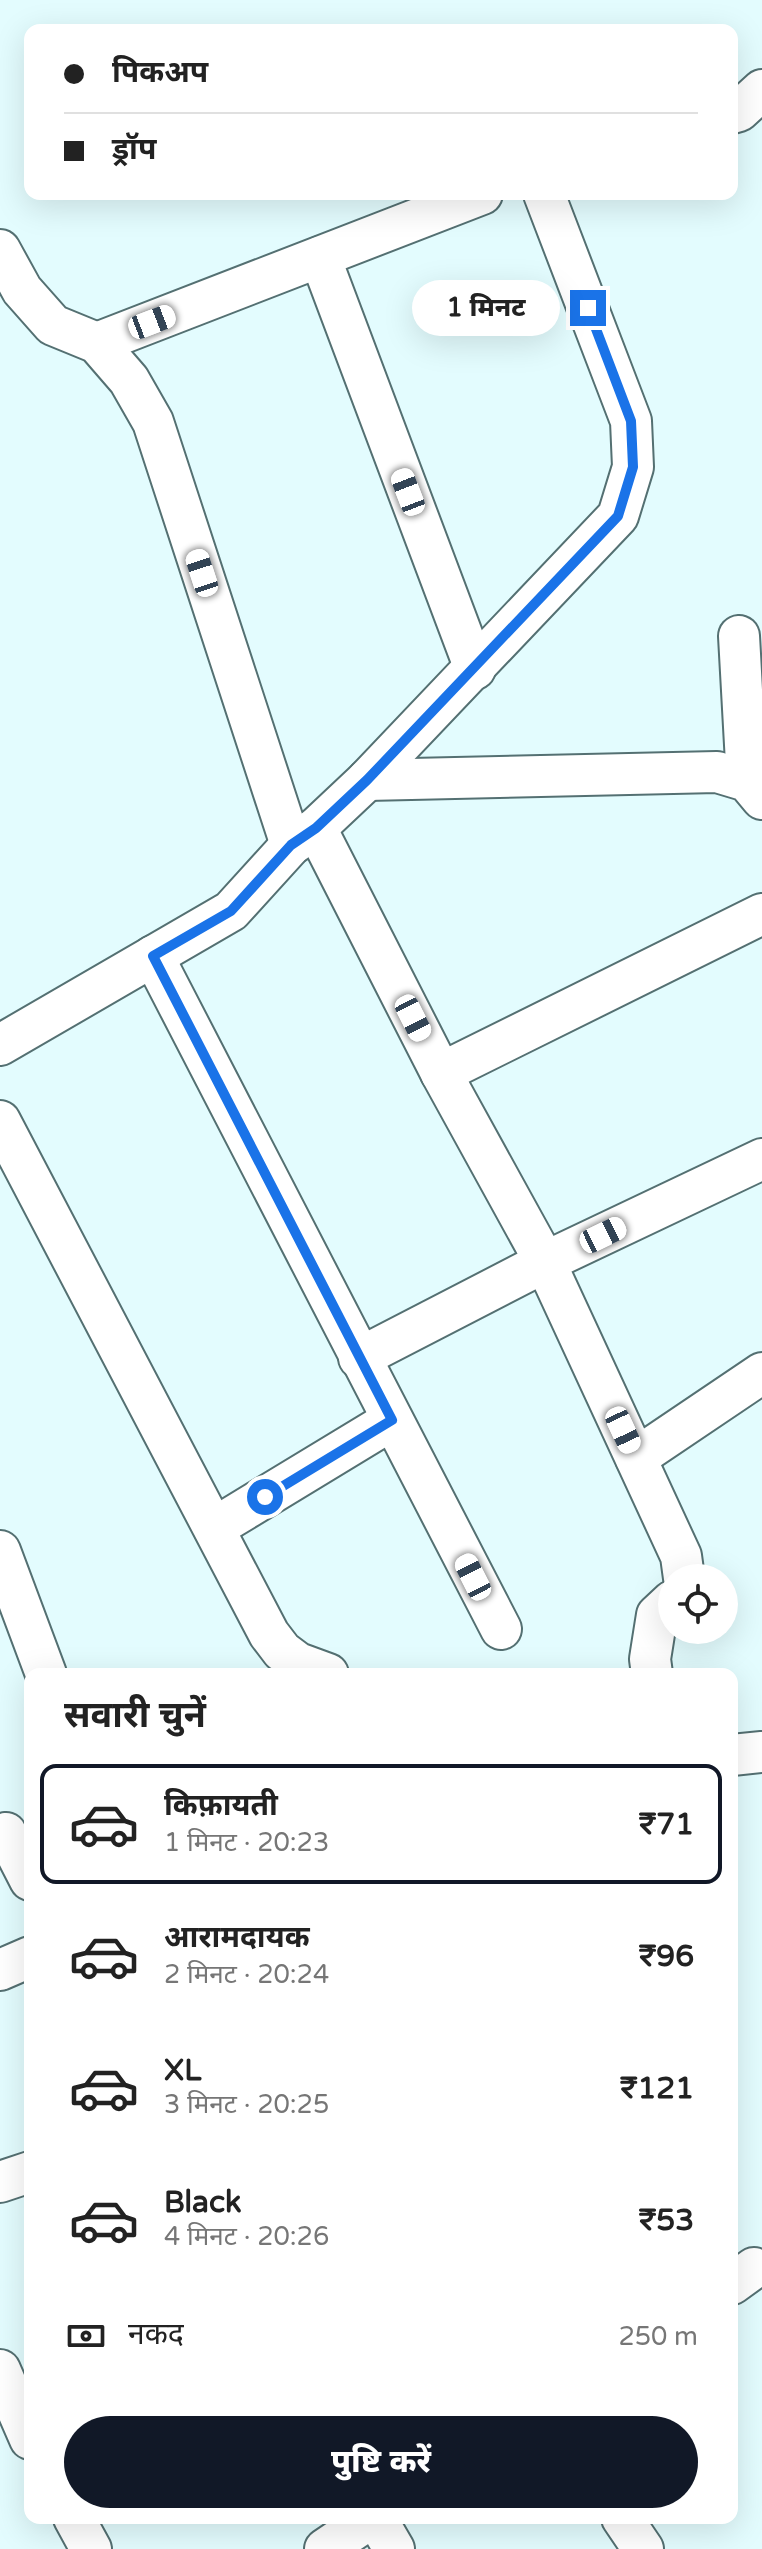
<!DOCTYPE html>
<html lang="hi">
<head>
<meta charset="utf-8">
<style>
	:root { --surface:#fff; --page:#f6f6f6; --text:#222; --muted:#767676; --line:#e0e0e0; --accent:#111827 }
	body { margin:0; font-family:"Varela Round","Noto Sans Devanagari",sans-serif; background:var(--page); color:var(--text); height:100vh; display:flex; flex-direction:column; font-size:30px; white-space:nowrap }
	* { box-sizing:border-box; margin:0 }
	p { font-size:26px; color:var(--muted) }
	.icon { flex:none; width:44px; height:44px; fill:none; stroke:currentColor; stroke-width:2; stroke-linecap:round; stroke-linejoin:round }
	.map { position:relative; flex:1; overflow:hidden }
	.side { position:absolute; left:24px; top:1668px; width:714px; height:856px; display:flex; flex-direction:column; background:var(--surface); border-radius:16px; box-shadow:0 8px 32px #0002 }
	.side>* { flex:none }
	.hud { position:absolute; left:24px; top:24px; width:714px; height:176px; border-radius:16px; box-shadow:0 8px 32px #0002; display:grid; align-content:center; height:176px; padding:0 40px; background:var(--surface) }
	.controls { position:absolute; left:658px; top:1564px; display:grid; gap:16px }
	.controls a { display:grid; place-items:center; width:80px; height:80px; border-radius:50%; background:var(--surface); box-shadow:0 8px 32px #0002; font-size:40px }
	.end { position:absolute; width:36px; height:36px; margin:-18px; border:10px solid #1a73e8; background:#fff; box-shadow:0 0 0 4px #fff }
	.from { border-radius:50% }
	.bubble { position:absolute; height:56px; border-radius:28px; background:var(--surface); box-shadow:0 8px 32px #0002; font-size:26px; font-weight:800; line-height:56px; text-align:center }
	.car { position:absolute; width:24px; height:48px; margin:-24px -12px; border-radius:10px; box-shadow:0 0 6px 2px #0007; background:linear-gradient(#fff 24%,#345 0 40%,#fff 0 76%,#345 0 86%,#fff 0) }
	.hud b { display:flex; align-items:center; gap:28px; height:76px; font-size:30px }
	.hud b+b { border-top:2px solid var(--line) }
	.hud i { width:20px; height:20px; background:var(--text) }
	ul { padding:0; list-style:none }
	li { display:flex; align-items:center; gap:24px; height:120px; margin:0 16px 12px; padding:0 24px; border:4px solid transparent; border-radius:16px }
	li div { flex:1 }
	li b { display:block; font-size:30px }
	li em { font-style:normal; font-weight:800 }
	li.on { border-color:var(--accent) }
	li>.icon { width:72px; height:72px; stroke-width:1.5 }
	h2 { padding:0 40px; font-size:36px; line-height:96px }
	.pay { display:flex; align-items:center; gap:20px; height:88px; padding:0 40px; font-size:30px }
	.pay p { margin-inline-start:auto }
	.button { display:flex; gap:16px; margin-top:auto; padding:16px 40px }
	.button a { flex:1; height:92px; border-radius:48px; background:var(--accent); color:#fff; font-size:32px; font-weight:800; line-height:92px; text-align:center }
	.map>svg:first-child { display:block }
</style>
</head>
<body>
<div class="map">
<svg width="762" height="2549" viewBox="0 0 762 2549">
	<rect width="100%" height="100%" fill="#e3fcfe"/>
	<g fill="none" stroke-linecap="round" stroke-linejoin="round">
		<defs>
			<g id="minor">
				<path d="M 732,113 L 739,111 L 762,90"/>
				<path d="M 0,250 L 22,290 L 53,325 L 97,343 L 129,380 L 153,422 L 291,845"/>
				<path d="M 320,257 L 475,669"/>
				<path d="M 97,343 L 482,194"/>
				<path d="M 739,636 L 747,781"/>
				<path d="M 367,780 L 717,772 L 747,781 L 762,799"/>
				<path d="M 316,828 L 441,1073 L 545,1262 L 681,1556 L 684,1578"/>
				<path d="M 153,956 L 501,1629"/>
				<path d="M 0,1045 L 231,911 L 291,845 L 316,828 L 367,780 L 618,516 L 633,467 L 631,421 L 544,194"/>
				<path d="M 441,1073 L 762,914"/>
				<path d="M 0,1121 L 269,1634 L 282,1651 L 298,1663 L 328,1674"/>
				<path d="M 359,1358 L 545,1262 L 762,1159"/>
				<path d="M 636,1458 L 762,1373"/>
				<path d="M 214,1528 L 392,1420"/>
				<path d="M 0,1551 L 46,1674"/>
				<path d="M 652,1674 L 650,1659 L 657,1615 L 672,1601"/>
				<path d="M 732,1755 L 762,1752"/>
				<path d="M 6,1833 L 30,1880"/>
				<path d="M 0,1970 L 30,1957"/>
				<path d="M 0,2182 L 30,2172"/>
				<path d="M 732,2284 L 754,2268"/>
				<path d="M 0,2370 L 30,2439"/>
				<path d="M 74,2518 L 91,2549"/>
				<path d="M 376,2518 L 394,2549"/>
				<path d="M 622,2518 L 643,2549"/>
				<path d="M 325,2549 L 371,2518"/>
			</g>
		</defs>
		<!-- minor casing -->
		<use href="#minor" stroke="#547072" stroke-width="44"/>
		<!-- minor -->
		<use href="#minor" stroke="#fff" stroke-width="40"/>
	</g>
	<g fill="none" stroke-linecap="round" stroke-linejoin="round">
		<!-- route -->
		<path stroke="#1a73e8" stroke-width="10" d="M 265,1497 L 392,1420 L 153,956 L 231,911 L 291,845 L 316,828 L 367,780 L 618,516 L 633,467 L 631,421 L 588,308"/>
	</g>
</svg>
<div class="controls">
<a><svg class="icon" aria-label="locate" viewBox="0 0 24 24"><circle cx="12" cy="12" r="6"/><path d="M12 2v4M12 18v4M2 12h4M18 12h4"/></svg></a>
</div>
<i class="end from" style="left:265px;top:1497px"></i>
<i class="end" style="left:588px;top:308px"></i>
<div class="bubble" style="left:412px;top:280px;width:148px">1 मिनट</div>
<i class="car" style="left:152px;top:322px;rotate:69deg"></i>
<i class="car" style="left:408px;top:492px;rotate:339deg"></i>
<i class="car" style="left:202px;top:573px;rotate:342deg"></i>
<i class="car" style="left:413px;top:1018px;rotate:153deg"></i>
<i class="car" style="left:603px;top:1235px;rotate:64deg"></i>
<i class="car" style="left:623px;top:1430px;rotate:155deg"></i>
<i class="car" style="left:473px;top:1577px;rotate:333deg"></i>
<div class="hud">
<b><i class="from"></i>पिकअप</b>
<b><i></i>ड्रॉप</b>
</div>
<section class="side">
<h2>सवारी चुनें</h2>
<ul>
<li class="on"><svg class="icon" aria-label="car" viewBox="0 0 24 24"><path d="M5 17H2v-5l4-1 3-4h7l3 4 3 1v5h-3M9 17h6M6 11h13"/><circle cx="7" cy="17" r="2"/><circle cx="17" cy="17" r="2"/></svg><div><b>किफ़ायती</b><p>1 मिनट · 20:23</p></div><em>₹71</em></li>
<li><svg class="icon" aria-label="car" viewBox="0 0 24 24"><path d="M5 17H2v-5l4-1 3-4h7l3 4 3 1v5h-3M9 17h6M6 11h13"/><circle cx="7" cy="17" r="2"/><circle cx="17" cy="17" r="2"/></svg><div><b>आरामदायक</b><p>2 मिनट · 20:24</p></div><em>₹96</em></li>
<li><svg class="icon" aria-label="car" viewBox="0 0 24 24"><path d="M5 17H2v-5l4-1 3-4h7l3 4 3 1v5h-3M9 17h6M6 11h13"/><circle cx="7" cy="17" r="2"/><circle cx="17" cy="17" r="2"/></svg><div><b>XL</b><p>3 मिनट · 20:25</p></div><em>₹121</em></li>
<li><svg class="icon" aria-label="car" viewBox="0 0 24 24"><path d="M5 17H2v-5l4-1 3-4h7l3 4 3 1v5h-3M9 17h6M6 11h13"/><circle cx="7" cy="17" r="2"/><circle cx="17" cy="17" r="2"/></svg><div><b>Black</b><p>4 मिनट · 20:26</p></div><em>₹53</em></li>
</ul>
<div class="pay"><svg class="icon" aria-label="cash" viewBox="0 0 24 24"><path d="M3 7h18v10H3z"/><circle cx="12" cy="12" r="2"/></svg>नकद<p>250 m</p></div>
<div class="button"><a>पुष्टि करें</a></div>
</section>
</div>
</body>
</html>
